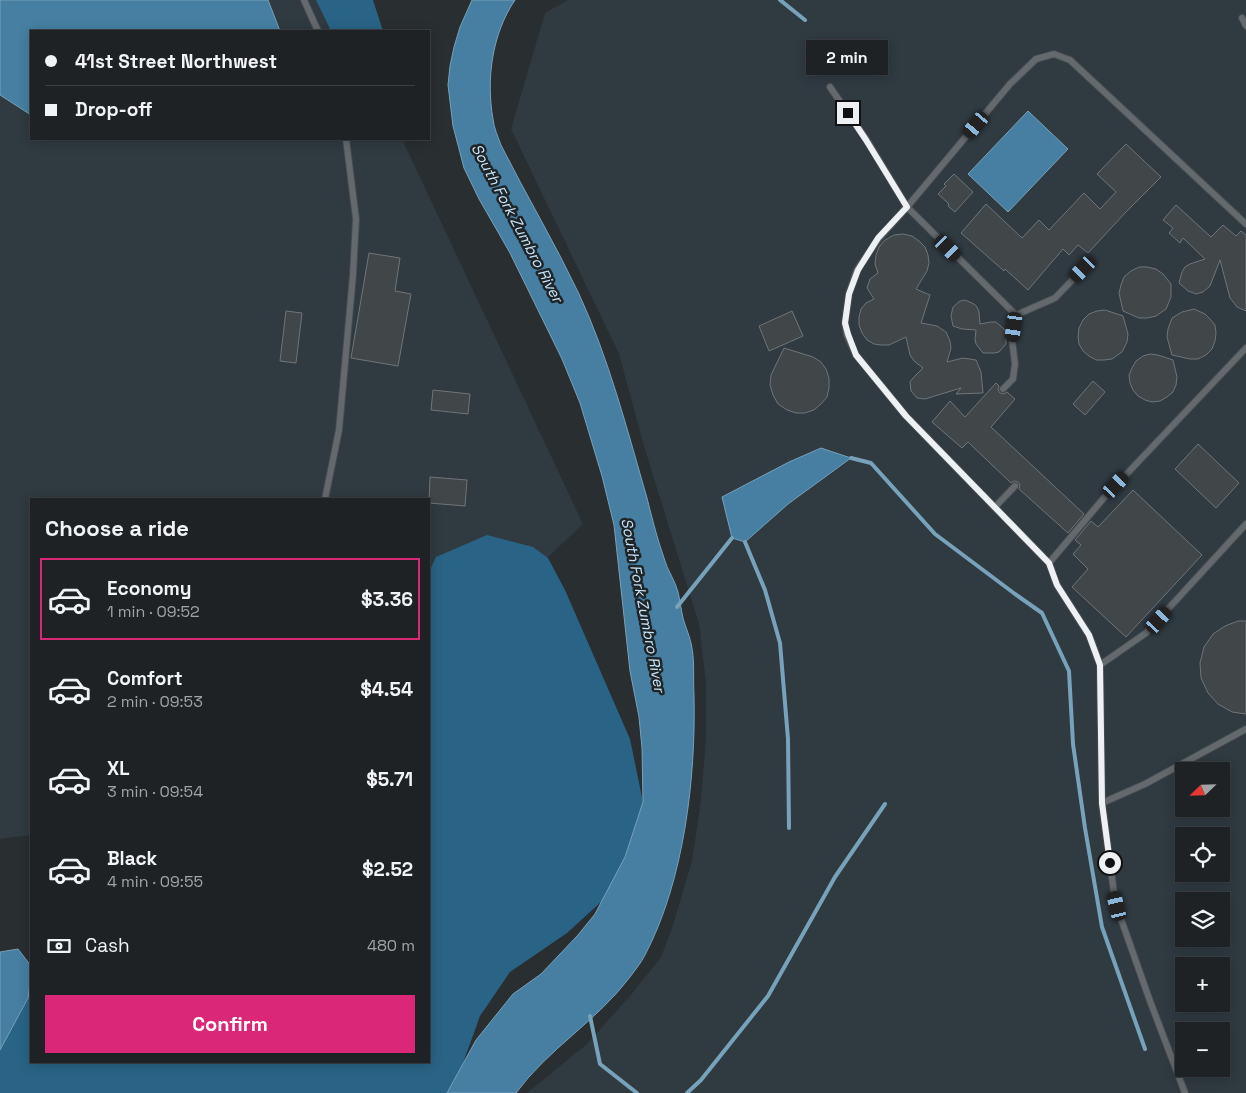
<!DOCTYPE html>
<html lang="en">
<head>
<meta charset="utf-8">
<style>
	:root { --surface:#1f2225; --page:#2c2f32; --text:#f1f3f6; --muted:#a1a4a7; --line:#3c3f42; --accent:#db2777 }
	body { margin:0; font-family:"Space Grotesk",sans-serif; background:var(--page); color:var(--text); height:100vh; display:flex; flex-direction:column; font-size:19px; white-space:nowrap }
	* { box-sizing:border-box; margin:0 }
	p { font-size:16px; color:var(--muted) }
	.icon { flex:none; width:28px; height:28px; fill:none; stroke:currentColor; stroke-width:2; stroke-linecap:round; stroke-linejoin:round }
	.map { position:relative; flex:1; overflow:hidden }
	.drawer { position:absolute; left:30px; top:498px; width:400px; height:565px; display:flex; flex-direction:column; background:var(--surface); border-radius:0px; box-shadow:0 2px 12px #0003,0 0 0 1px var(--line) }
	.drawer>* { flex:none }
	.guide { position:absolute; left:30px; top:30px; width:400px; height:110px; border-radius:0px; box-shadow:0 2px 12px #0003,0 0 0 1px var(--line); display:grid; align-content:center; height:110px; padding:0 15px; background:var(--surface) }
	.needle { width:32px; rotate:247deg }
	.buttons { position:absolute; left:1175px; top:762px; display:grid; gap:10px }
	.buttons a { display:grid; place-items:center; width:55px; height:55px; border-radius:0px; background:var(--surface); box-shadow:0 2px 12px #0003,0 0 0 1px var(--line); font-size:25px }
	.end { position:absolute; width:22px; height:22px; margin:-11px; border:6px solid #eef1f3; background:#111; box-shadow:0 0 0 2px #111 }
	.from { border-radius:50% }
	.bubble { position:absolute; height:35px; border-radius:0px; background:var(--surface); box-shadow:0 2px 12px #0003,0 0 0 1px var(--line); font-size:16px; font-weight:700; line-height:35px; text-align:center }
	.car { position:absolute; width:15px; height:30px; margin:-15px -8px; border-radius:6px; box-shadow:0 0 4px 1px #0007; background:linear-gradient(#222 24%,#8ab4d8 0 40%,#222 0 76%,#8ab4d8 0 86%,#222 0) }
	.guide b { display:flex; align-items:center; gap:18px; height:48px; font-size:19px }
	.guide b+b { border-top:1px solid var(--line) }
	.guide i { width:12px; height:12px; background:var(--text) }
	ul { padding:0; list-style:none }
	li { display:flex; align-items:center; gap:15px; height:82px; margin:0 10px 8px; padding:0 5px; border:2px solid transparent; border-radius:0px }
	li div { flex:1 }
	li b { display:block; font-size:19px }
	li em { font-style:normal; font-weight:700 }
	li.on { border-color:var(--accent) }
	li>.icon { width:45px; height:45px; stroke-width:1.5 }
	h2 { padding:0 15px; font-size:22px; line-height:60px }
	.pay { display:flex; align-items:center; gap:12px; height:55px; padding:0 15px; font-size:19px }
	.pay p { margin-inline-start:auto }
	.action { display:flex; gap:10px; margin-top:auto; padding:10px 15px }
	.action a { flex:1; height:58px; border-radius:0px; background:var(--accent); color:#fff; font-size:20px; font-weight:700; line-height:58px; text-align:center }
	.map>svg:first-child { display:block }
</style>
</head>
<body>
<div class="map">
<svg width="1246" height="1093" viewBox="0 0 1246 1093">
	<rect width="100%" height="100%" fill="#292e31"/>
	<!-- built -->
	<g fill="#2f3a41" fill-rule="evenodd">
		<path d="M 0,0 L 336,0 L 351,31 L 31,31 L 31,139 L 402,139 L 583,524 L 508,595 L 429,656 L 429,499 L 31,499 L 31,835 L 0,839 Z"/>
		<path d="M 568,0 L 1246,0 L 1246,1093 L 527,1093 L 587,1044 L 630,996 L 661,957 L 673,925 L 692,861 L 701,800 L 706,739 L 706,683 L 699,624 L 643,443 L 619,354 L 511,129 L 545,13 ZM 1184,771 L 1221,771 L 1221,809 L 1184,809 ZM 1184,836 L 1221,836 L 1221,874 L 1184,874 ZM 1184,901 L 1221,901 L 1221,939 L 1184,939 ZM 1184,966 L 1221,966 L 1221,1004 L 1184,1004 ZM 1184,1031 L 1221,1031 L 1221,1069 L 1184,1069 Z"/>
	</g>
	<!-- forest -->
	<g fill="#296385">
		<path d="M 316,0 L 373,0 L 383,31 L 331,31 Z"/>
		<path d="M 487,535 L 533,547 L 548,558 L 565,590 L 630,739 L 643,802 L 624,881 L 567,933 L 510,972 L 480,1016 L 462,1066 L 447,1093 L 0,1093 L 0,1050 L 28,998 L 31,975 L 31,1061 L 429,1061 L 429,572 L 436,557 Z"/>
	</g>
	<!-- water -->
	<g fill="#467fa2" stroke="#78a1ba">
		<path d="M 0,0 L 268,0 L 280,31 L 31,31 L 31,115 L 0,95 Z"/>
		<path d="M 472,0 L 515,0 C 492,34 486,79 493,119 C 494,128 498,137 501,145 C 526,195 555,243 579,294 C 609,359 627,429 647,498 C 652,518 657,538 664,558 C 667,570 675,580 678,592 C 680,600 681,609 683,618 C 685,626 689,634 691,643 C 695,660 693,677 694,695 C 696,778 684,881 645,955 C 641,963 635,970 630,977 C 597,1021 548,1049 516,1093 L 447,1093 L 476,1040 L 513,994 L 541,974 L 578,935 L 595,914 L 625,857 L 643,802 L 642,748 L 639,717 L 630,671 L 614,525 L 602,476 L 580,403 L 562,359 L 510,253 L 479,199 L 464,168 L 453,126 L 448,85 L 450,66 L 454,47 L 460,27 Z"/>
		<path d="M 1028,111 L 1068,149 L 1008,212 L 968,174 Z"/>
		<path d="M 821,448 L 851,458 L 788,504 L 745,542 L 732,538 L 722,497 L 789,462 Z"/>
		<path d="M 18,949 L 31,966 L 31,975 L 28,998 L 0,1050 L 0,952 Z"/>
	</g>
	<g fill="none" stroke-linecap="round" stroke-linejoin="round">
		<!-- stream -->
		<g stroke="#78a1ba" stroke-width="4">
			<path d="M 780,0 L 805,20"/>
			<path d="M 851,458 L 871,463 L 935,534 L 1015,594 L 1042,613 L 1069,671 L 1073,744 L 1085,828 L 1102,927 L 1145,1049"/>
			<path d="M 745,542 L 765,590 L 780,643 L 788,739 L 789,828"/>
			<path d="M 677,607 L 732,538"/>
			<path d="M 590,1016 L 600,1064 L 637,1093"/>
			<path d="M 687,1093 L 701,1080 L 768,996 L 835,877 L 885,804"/>
		</g>
	</g>
	<!-- building -->
	<g fill="#414649" stroke="#707579">
		<path d="M 1126,144 L 1161,177 L 1125,213 L 1088,253 L 1078,245 L 1069,255 L 1063,249 L 1028,290 L 1005,269 L 1004,271 L 961,233 L 986,204 L 1022,238 L 1039,220 L 1049,230 L 1084,193 L 1100,209 L 1116,192 L 1097,174 Z"/>
		<path d="M 954,174 L 973,192 L 955,212 L 948,206 L 949,204 L 938,194 L 946,186 L 944,184 Z"/>
		<path d="M 1176,205 L 1211,237 L 1223,225 L 1236,236 L 1241,231 L 1246,235 L 1246,311 L 1237,307 L 1230,298 L 1220,260 L 1210,286 L 1203,292 L 1196,294 L 1188,291 L 1179,283 L 1182,272 L 1185,267 L 1190,264 L 1205,259 L 1183,238 L 1180,243 L 1169,233 L 1173,228 L 1163,220 Z"/>
		<path d="M 903,234 L 912,236 L 919,241 L 925,247 L 928,255 L 929,263 L 927,271 L 916,289 L 930,295 L 921,323 L 937,326 L 946,332 L 950,341 L 951,348 L 947,362 L 963,358 L 976,360 L 981,372 L 983,393 L 956,394 L 961,388 L 925,399 L 917,398 L 911,391 L 910,382 L 913,378 L 923,368 L 914,361 L 910,355 L 906,337 L 889,345 L 881,345 L 874,344 L 867,340 L 862,333 L 859,325 L 859,317 L 861,309 L 866,303 L 874,299 L 867,288 L 870,279 L 878,273 L 875,264 L 876,255 L 879,247 L 885,240 L 894,235 Z"/>
		<path d="M 369,253 L 400,258 L 395,291 L 411,294 L 398,366 L 351,358 Z"/>
		<path d="M 1139,267 L 1147,267 L 1156,269 L 1163,274 L 1171,284 L 1171,297 L 1166,309 L 1156,316 L 1147,318 L 1139,318 L 1123,311 L 1119,293 L 1121,285 L 1124,277 L 1131,271 Z"/>
		<path d="M 965,300 L 974,304 L 977,307 L 979,312 L 980,324 L 991,322 L 996,322 L 1004,329 L 1006,333 L 1006,344 L 999,352 L 994,353 L 983,353 L 976,344 L 975,339 L 976,330 L 962,329 L 953,326 L 951,316 L 953,307 L 960,301 Z"/>
		<path d="M 1194,309 L 1205,314 L 1210,319 L 1215,325 L 1216,333 L 1215,341 L 1212,349 L 1206,355 L 1198,359 L 1190,359 L 1172,355 L 1167,337 L 1168,329 L 1172,318 L 1182,312 Z"/>
		<path d="M 1105,310 L 1123,316 L 1128,334 L 1127,342 L 1122,352 L 1112,359 L 1104,360 L 1096,360 L 1089,356 L 1083,351 L 1079,344 L 1078,337 L 1079,328 L 1083,320 L 1089,314 L 1097,311 Z"/>
		<path d="M 286,311 L 302,313 L 296,363 L 280,361 Z"/>
		<path d="M 792,311 L 803,336 L 769,351 L 759,326 Z"/>
		<path d="M 784,348 L 813,357 L 821,362 L 826,369 L 829,378 L 829,388 L 827,397 L 821,404 L 814,410 L 805,413 L 796,413 L 787,410 L 778,404 L 773,395 L 770,385 L 771,375 Z"/>
		<path d="M 1150,354 L 1158,355 L 1173,360 L 1177,377 L 1176,385 L 1173,392 L 1167,397 L 1160,401 L 1152,402 L 1145,400 L 1138,396 L 1133,390 L 1130,383 L 1129,375 L 1132,368 L 1136,361 L 1143,356 Z"/>
		<path d="M 1093,381 L 1105,392 L 1085,415 L 1073,404 Z"/>
		<path d="M 996,383 L 999,386 L 998,390 L 1000,393 L 1004,394 L 1007,392 L 1015,399 L 991,427 L 1084,514 L 1068,533 L 1019,489 L 1020,485 L 1018,482 L 1014,481 L 1011,483 L 968,442 L 962,448 L 932,422 L 950,401 L 965,417 Z"/>
		<path d="M 433,390 L 470,394 L 468,414 L 431,410 Z"/>
		<path d="M 1198,444 L 1239,483 L 1216,508 L 1175,469 Z"/>
		<path d="M 430,477 L 467,480 L 465,506 L 429,503 Z"/>
		<path d="M 1133,490 L 1202,555 L 1126,637 L 1072,587 L 1088,569 L 1073,554 L 1081,545 L 1075,540 L 1091,521 L 1098,527 Z"/>
		<path d="M 1238,621 L 1246,621 L 1246,714 L 1232,712 L 1218,704 L 1208,693 L 1201,678 L 1200,663 L 1204,647 L 1213,634 L 1225,626 Z"/>
	</g>
	<g fill="none" stroke-linecap="round" stroke-linejoin="round">
		<defs>
			<g id="service">
				<path d="M 304,0 L 318,31"/>
				<path d="M 1242,18 L 1246,26"/>
				<path d="M 830,87 L 866,139 L 907,207 L 1016,315 L 1055,298 L 1083,269"/>
				<path d="M 1003,389 L 1013,379 L 1015,364 L 1012,340 L 1016,315"/>
				<path d="M 325,499 L 339,430 L 353,275 L 356,219 L 346,139"/>
				<path d="M 995,507 L 1015,486"/>
				<path d="M 1049,563 L 1103,499 L 1246,348"/>
				<path d="M 1100,665 L 1146,633 L 1246,524"/>
				<path d="M 1102,803 L 1145,784 L 1246,729"/>
				<path d="M 1185,1093 L 1150,1001 L 1121,919 L 1114,893 L 1102,803 L 1100,665 L 1089,635 L 1057,585 L 1049,563 L 906,416 L 856,355 L 847,335 L 845,323 L 849,294 L 857,270 L 879,238 L 907,207 L 1010,84 L 1036,59 L 1054,54 L 1070,60 L 1246,224"/>
			</g>
		</defs>
		<!-- service casing -->
		<use href="#service" stroke="#474b4d" stroke-width="8"/>
		<!-- service -->
		<use href="#service" stroke="#64696d" stroke-width="6"/>
	</g>
	<g fill="none" stroke-linecap="round" stroke-linejoin="round">
		<!-- route -->
		<path stroke="#eef1f3" stroke-width="6" d="M 848,113 L 866,140 L 907,207 L 878,238 L 858,270 L 849,294 L 845,323 L 848,334 L 856,355 L 906,416 L 1049,563 L 1057,585 L 1089,635 L 1100,665 L 1102,803 L 1110,863"/>
	</g>
	<g text-anchor="middle" stroke-width="5" stroke-linejoin="round" paint-order="stroke">
		<!-- water labels -->
		<g font-size="15" font-style="italic" fill="#c6e5fb" stroke="#1f2427">
			<text transform="translate(517 223) rotate(62)" y="5">South Fork Zumbro River</text>
			<text transform="translate(643 605) rotate(79)" y="5">South Fork Zumbro River</text>
		</g>
	</g>
</svg>
<div class="buttons">
<a><svg class="needle" viewBox="-14 -14 28 28"><path d="M0-13l5 13h-10z" fill="#e53935"/><path d="M0 13l5-13h-10z" fill="#a1a4a7"/></svg></a>
<a><svg class="icon" aria-label="locate" viewBox="0 0 24 24"><circle cx="12" cy="12" r="6"/><path d="M12 2v4M12 18v4M2 12h4M18 12h4"/></svg></a>
<a><svg class="icon" aria-label="layers" viewBox="0 0 24 24"><path d="M12 4l9 5-9 5-9-5zM3 14l9 5 9-5"/></svg></a>
<a>+</a>
<a>−</a>
</div>
<i class="end from" style="left:1110px;top:863px"></i>
<i class="end" style="left:848px;top:113px"></i>
<div class="bubble" style="left:806px;top:40px;width:82px">2 min</div>
<i class="car" style="left:976px;top:125px;rotate:220deg"></i>
<i class="car" style="left:948px;top:248px;rotate:134deg"></i>
<i class="car" style="left:1083px;top:269px;rotate:224deg"></i>
<i class="car" style="left:1014px;top:327px;rotate:188deg"></i>
<i class="car" style="left:1116px;top:485px;rotate:43deg"></i>
<i class="car" style="left:1159px;top:620px;rotate:42deg"></i>
<i class="car" style="left:1117px;top:906px;rotate:347deg"></i>
<div class="guide">
<b><i class="from"></i>41st Street Northwest</b>
<b><i></i>Drop-off</b>
</div>
<section class="drawer">
<h2>Choose a ride</h2>
<ul>
<li class="on"><svg class="icon" aria-label="car" viewBox="0 0 24 24"><path d="M5 17H2v-5l4-1 3-4h7l3 4 3 1v5h-3M9 17h6M6 11h13"/><circle cx="7" cy="17" r="2"/><circle cx="17" cy="17" r="2"/></svg><div><b>Economy</b><p>1 min · 09:52</p></div><em>$3.36</em></li>
<li><svg class="icon" aria-label="car" viewBox="0 0 24 24"><path d="M5 17H2v-5l4-1 3-4h7l3 4 3 1v5h-3M9 17h6M6 11h13"/><circle cx="7" cy="17" r="2"/><circle cx="17" cy="17" r="2"/></svg><div><b>Comfort</b><p>2 min · 09:53</p></div><em>$4.54</em></li>
<li><svg class="icon" aria-label="car" viewBox="0 0 24 24"><path d="M5 17H2v-5l4-1 3-4h7l3 4 3 1v5h-3M9 17h6M6 11h13"/><circle cx="7" cy="17" r="2"/><circle cx="17" cy="17" r="2"/></svg><div><b>XL</b><p>3 min · 09:54</p></div><em>$5.71</em></li>
<li><svg class="icon" aria-label="car" viewBox="0 0 24 24"><path d="M5 17H2v-5l4-1 3-4h7l3 4 3 1v5h-3M9 17h6M6 11h13"/><circle cx="7" cy="17" r="2"/><circle cx="17" cy="17" r="2"/></svg><div><b>Black</b><p>4 min · 09:55</p></div><em>$2.52</em></li>
</ul>
<div class="pay"><svg class="icon" aria-label="cash" viewBox="0 0 24 24"><path d="M3 7h18v10H3z"/><circle cx="12" cy="12" r="2"/></svg>Cash<p>480 m</p></div>
<div class="action"><a>Confirm</a></div>
</section>
</div>
</body>
</html>
